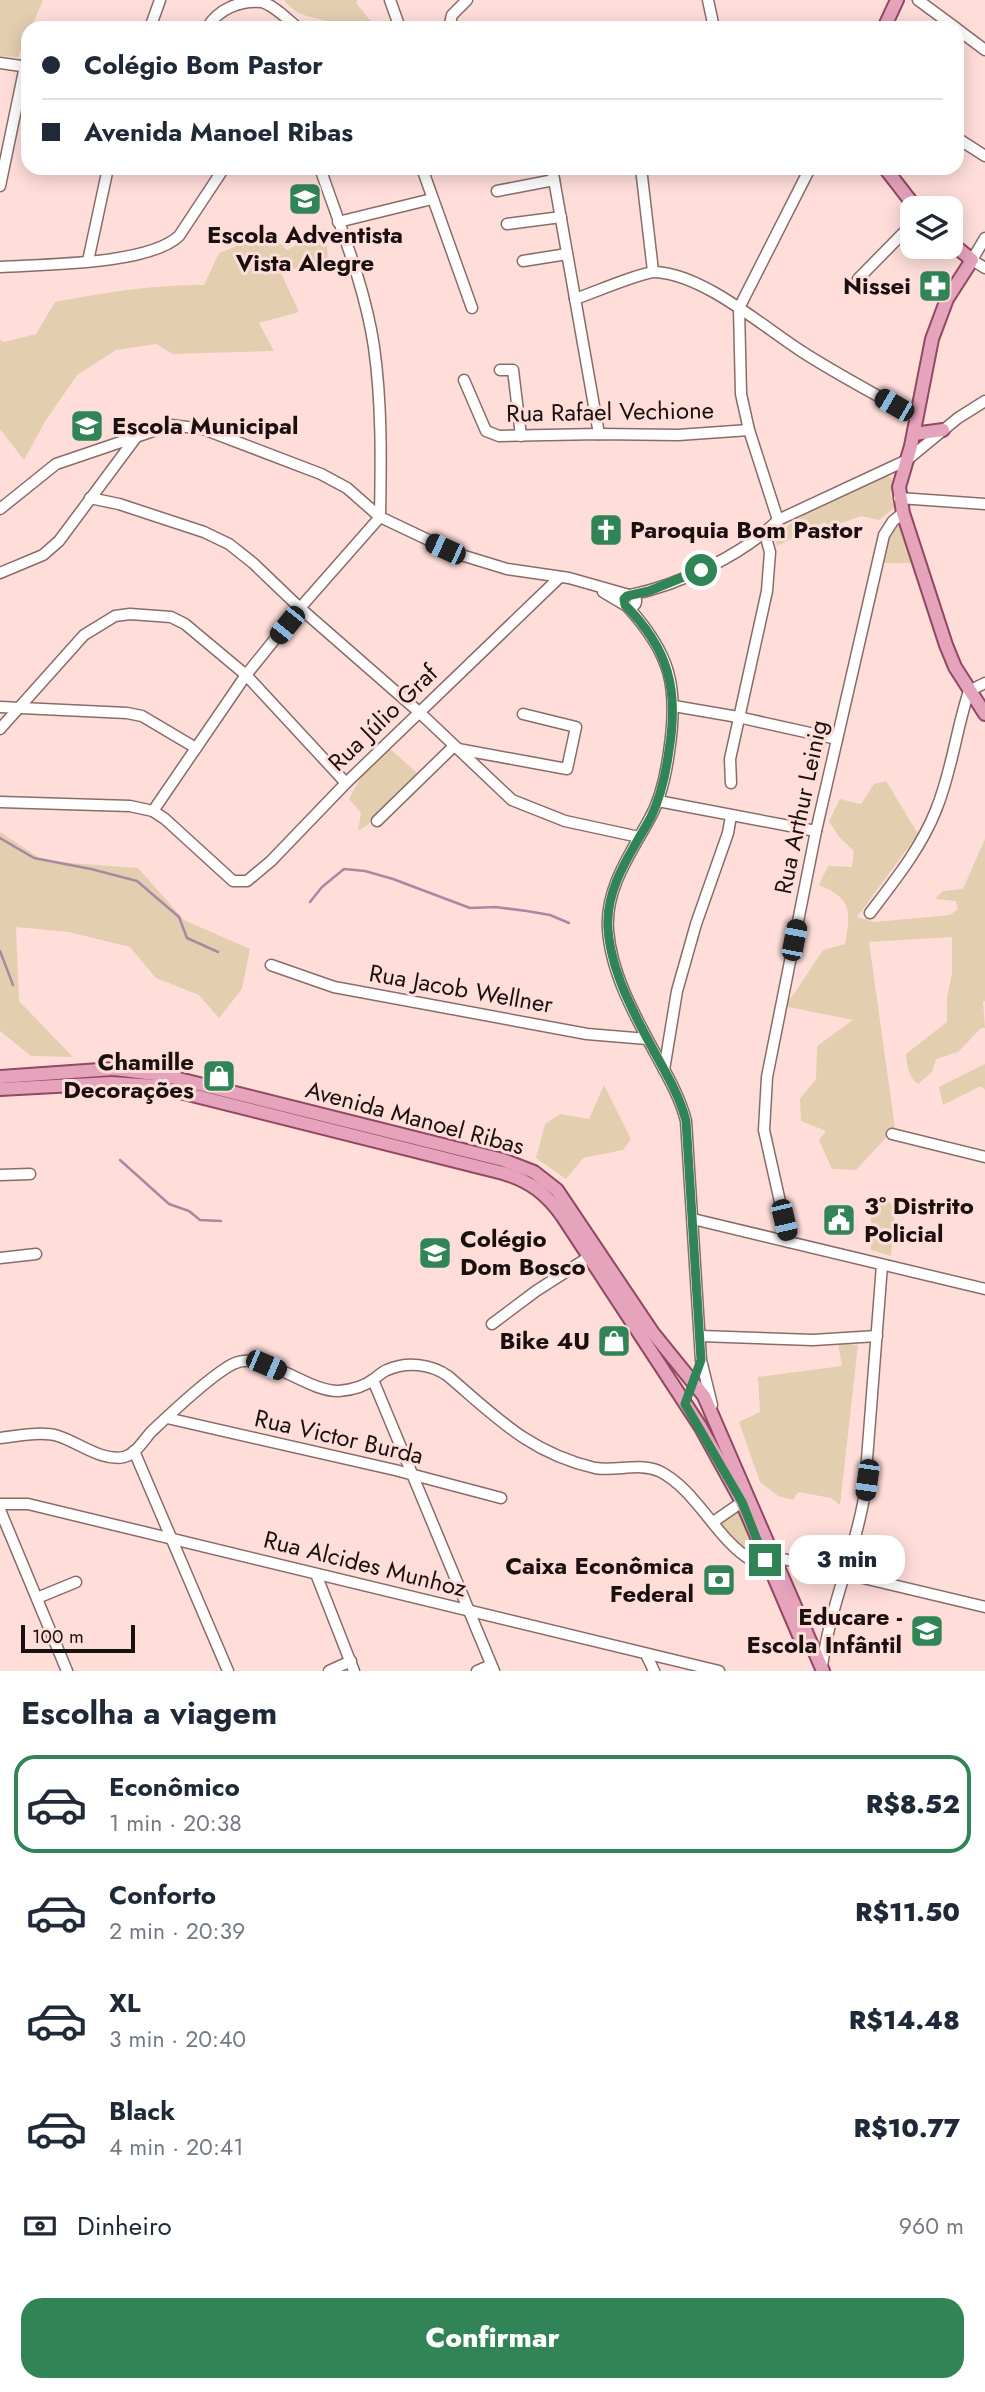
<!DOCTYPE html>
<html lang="pt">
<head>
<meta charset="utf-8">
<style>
	:root { --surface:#fff; --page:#f2f2f3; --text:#1f2937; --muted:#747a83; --line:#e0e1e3; --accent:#308456 }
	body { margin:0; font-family:Jost,sans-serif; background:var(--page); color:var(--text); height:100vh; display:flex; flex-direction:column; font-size:26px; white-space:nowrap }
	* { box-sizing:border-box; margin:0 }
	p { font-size:23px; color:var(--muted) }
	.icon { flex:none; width:38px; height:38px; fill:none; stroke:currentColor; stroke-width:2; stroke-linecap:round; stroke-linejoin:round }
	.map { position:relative; height:1671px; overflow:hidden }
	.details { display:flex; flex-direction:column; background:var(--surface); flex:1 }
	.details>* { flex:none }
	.hud { position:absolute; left:21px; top:21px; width:943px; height:154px; border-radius:21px; box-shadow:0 4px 18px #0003; display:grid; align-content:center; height:154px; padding:0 21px; background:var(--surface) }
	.controls { position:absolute; left:900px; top:196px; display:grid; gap:14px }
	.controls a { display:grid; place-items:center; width:63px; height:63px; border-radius:14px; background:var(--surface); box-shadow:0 4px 18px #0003; font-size:35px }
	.scale { position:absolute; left:21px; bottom:18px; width:114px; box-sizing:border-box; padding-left:7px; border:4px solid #1a100f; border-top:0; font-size:19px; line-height:24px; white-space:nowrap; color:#1a100f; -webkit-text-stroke:5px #ffdeda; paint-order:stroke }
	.end { position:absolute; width:32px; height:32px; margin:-16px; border:9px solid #308456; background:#fff; box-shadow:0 0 0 4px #fff }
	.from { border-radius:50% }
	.bubble { position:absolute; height:49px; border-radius:21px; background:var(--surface); box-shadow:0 4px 18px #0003; font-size:23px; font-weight:800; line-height:49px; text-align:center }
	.car { position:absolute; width:21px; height:42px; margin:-21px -10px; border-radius:9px; box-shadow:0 0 5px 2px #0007; background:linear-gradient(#222 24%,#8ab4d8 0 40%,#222 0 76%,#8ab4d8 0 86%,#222 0) }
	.hud b { display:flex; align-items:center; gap:24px; height:66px; font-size:26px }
	.hud b+b { border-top:2px solid var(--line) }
	.hud i { width:18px; height:18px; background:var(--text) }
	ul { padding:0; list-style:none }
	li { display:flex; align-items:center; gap:21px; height:98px; margin:0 14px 10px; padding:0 7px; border:4px solid transparent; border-radius:21px }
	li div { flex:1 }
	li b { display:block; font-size:26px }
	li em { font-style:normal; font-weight:800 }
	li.current { border-color:var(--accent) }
	li>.icon { width:63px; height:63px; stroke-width:1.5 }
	h2 { padding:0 21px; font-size:32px; line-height:84px }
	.pay { display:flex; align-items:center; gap:18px; height:77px; padding:0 21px; font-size:26px }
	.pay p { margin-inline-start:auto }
	.action { display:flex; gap:14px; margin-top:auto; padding:14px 21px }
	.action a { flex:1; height:80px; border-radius:21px; background:var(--accent); color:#fff; font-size:28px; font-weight:800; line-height:80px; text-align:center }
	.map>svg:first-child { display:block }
</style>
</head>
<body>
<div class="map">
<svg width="985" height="1671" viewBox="0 0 985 1671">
	<rect width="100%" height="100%" fill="#ffdeda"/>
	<!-- green -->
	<g fill="#e3ceb0">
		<path d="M 0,0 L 43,0 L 31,28 L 28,28 L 28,34 L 18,57 L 0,56 Z"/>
		<path d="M 284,0 L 358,0 L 356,3 L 373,24 L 373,28 L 335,28 C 322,13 301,23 284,0 Z"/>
		<path d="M 326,228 L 328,263 L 280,271 L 299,312 L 259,323 L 274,351 L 173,354 L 156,344 L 116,350 L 77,375 L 46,420 L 24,460 L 0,429 L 0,340 L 4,342 L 36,334 L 55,302 C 105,292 153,285 204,285 L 219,253 L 269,233 L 287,250 Z"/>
		<path d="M 888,476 L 892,478 L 891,496 L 895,507 L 879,520 L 861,516 L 828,528 L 825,522 L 777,546 L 773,535 L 809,512 Z"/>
		<path d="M 896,523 L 899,525 L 911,563 L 883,563 L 892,527 Z"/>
		<path d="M 388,747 L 418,774 L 366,826 L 358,831 L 361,813 L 349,799 L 366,768 Z"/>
		<path d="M 886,781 L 918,834 L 857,917 L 874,922 L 950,915 L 958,909 L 956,901 L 935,899 L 943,891 L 963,889 L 985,839 L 985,1001 L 983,1002 L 985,1028 L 981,1028 L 958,1052 L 936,1059 L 932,1072 L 918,1084 C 908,1077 907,1066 906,1054 L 947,1022 L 947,998 L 952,973 L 952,937 L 869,942 L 895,1128 L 856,1170 L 832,1169 L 819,1140 L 826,1131 L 801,1121 L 800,1099 L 816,1079 L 817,1046 L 853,1020 L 783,1006 L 794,994 L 823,950 L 845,944 C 851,910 852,899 819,885 L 828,866 L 852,867 L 854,851 L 839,837 L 829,821 L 840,799 L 861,804 L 874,784 Z"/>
		<path d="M 0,832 L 44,861 L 138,868 L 184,920 L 250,949 L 242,989 L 219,1018 L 199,995 L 156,978 L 130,947 L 69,932 L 16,927 L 19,1001 L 73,1057 L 31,1056 L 0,1031 Z"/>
		<path d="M 985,1064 L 985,1090 L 981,1086 L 943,1105 L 939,1087 Z"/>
		<path d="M 604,1085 L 631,1139 L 623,1150 L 583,1158 L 566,1179 L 536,1158 L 545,1124 L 560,1114 L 589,1119 Z"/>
		<path d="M 871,1198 L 884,1198 L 895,1208 L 891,1256 L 871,1250 Z"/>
		<path d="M 838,1343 L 858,1345 L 840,1505 L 831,1498 L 798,1492 L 793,1500 L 778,1496 L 760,1482 L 739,1422 L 760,1412 L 758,1377 L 842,1366 Z"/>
		<path d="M 739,1511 L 756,1554 L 744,1549 L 720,1523 Z"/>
	</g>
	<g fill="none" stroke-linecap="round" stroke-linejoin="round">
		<!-- stream -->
		<g stroke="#a78aa2" stroke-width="2.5">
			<path d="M 0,838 L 34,858 L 91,869 L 137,881 L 179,917 L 187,938 L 218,952"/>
			<path d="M 310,902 L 322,887 L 344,869 L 365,871 L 393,879 L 470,908 L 495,907 L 527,911 L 550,915 L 569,923"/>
			<path d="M 0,951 L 13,985"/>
			<path d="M 120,1160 L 169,1204 L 189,1211 L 200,1220 L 221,1221"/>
		</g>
		<defs>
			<g id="minor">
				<path d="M 390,0 L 400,28"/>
				<path d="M 708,0 L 714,28"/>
				<path d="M 918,0 L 956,28"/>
				<path d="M 150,28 L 160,0"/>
				<path d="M 207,28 C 218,9 240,0 262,2 C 275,6 287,19 298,28"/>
				<path d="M 449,28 L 452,15 L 467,0"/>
				<path d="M 957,29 L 985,50"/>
				<path d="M 0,63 L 28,67"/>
				<path d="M 957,138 L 985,156"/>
				<path d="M 320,168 C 340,226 365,286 374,347 C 382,404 381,460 380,517"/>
				<path d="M 422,168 L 472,308"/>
				<path d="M 552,168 L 599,434"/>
				<path d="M 641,168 L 653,271"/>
				<path d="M 0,186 L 25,66"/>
				<path d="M 497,191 L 554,180"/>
				<path d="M 338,222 L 432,199"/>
				<path d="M 507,224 L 561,217"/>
				<path d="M 985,238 L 972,260 L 985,268"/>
				<path d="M 88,261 L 108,168"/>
				<path d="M 523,261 L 567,254"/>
				<path d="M 0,267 C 44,264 148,265 179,236 L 224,168"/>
				<path d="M 858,279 L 912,224"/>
				<path d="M 575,299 C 590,294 644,271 656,272 C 704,275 761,325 801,351 C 838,375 879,396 917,418"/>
				<path d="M 500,370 L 513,370 L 521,436"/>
				<path d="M 464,380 L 486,431 L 499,436 L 599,434 L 678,435 L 749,430"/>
				<path d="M 90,498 L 119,504 L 204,532 L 229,544 L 253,563 L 300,608 L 419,712 L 512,800 L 565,821 L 639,837"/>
				<path d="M 899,498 L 985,504"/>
				<path d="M 0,509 L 56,464 L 171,425 L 203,429 L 321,474 L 347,488 L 380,517 L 458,554 L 507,569 L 569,578 L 629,595"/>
				<path d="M 778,520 L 749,430 L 741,394 L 739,308 L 810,168"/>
				<path d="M 0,573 L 43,555 L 59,541 L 137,436"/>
				<path d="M 603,592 L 625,605"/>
				<path d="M 630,595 C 679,585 743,555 778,520 L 907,460 L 958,418 L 985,401"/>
				<circle cx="630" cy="601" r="6"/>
				<path d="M 627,606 C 671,654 679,687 669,752 C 666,774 661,798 650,818 C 631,853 605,888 608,930 C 611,973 635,1016 655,1053 C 667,1075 680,1097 686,1121 L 701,1360 L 712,1405"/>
				<path d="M 674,706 L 738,717 L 837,739"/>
				<path d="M 0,707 L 127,713 L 142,716 L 196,748"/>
				<path d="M 0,729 L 84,635 L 115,616 L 130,614 L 171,617 L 185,624 L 246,675 L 346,783"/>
				<path d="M 458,749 L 567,769 L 576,727 L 523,714"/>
				<path d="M 731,783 L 730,759 L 767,591 L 770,552 L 765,534"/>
				<path d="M 658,801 L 816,831"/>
				<path d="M 0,802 L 130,806 L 153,811 L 165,819 L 233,881 L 247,881 L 271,861 L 346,783 L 560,577"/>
				<path d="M 153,811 L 246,675 L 300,608 L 380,517"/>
				<path d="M 377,821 L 454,746"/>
				<path d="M 870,913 C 895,880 921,848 936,810 C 952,771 956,730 969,691 L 985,683"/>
				<path d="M 271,965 L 334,987 L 587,1034 L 647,1039"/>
				<path d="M 664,1070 L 677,991 L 696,924 L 728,833 L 731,816"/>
				<path d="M 892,1134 L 985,1157"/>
				<path d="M 0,1175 L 30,1174"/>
				<path d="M 693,1219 L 985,1289"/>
				<path d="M 789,1242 L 764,1130 L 767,1077 L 816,831 L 884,535 L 893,521 L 903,513"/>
				<path d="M 0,1258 L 36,1254"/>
				<path d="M 492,1324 L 536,1291 L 589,1257"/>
				<path d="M 700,1336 L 813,1340 L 877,1336"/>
				<path d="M 373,1380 L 494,1671"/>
				<path d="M 167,1418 L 395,1470 L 501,1498"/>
				<path d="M 0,1438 C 18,1436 41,1431 58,1436 C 78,1442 102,1462 124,1457 C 136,1454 143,1441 151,1432 C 170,1414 211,1375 233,1364 C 264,1349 306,1392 339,1391 C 351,1390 365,1386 374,1379 C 378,1376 382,1372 387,1370 C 407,1361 431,1364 448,1376 C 497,1418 530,1453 595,1468 C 616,1472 638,1462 659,1471 C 696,1489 716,1539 751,1560 L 757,1561 L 775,1557 L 985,1607"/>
				<path d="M 134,1451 L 228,1671"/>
				<path d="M 0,1504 L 28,1504 L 719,1671"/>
				<path d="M 0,1510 L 67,1671"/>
				<path d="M 713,1522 L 742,1502"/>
				<path d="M 316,1574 L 354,1671"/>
				<path d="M 37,1598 L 76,1582"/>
				<path d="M 646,1654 L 654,1671"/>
				<path d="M 822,1667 C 829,1609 854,1556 864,1498 L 882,1265"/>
				<path d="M 329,1671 L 351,1661"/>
				<path d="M 477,1671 L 491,1665"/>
			</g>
			<g id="major">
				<path d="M 884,28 L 897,0"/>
				<path d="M 885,168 L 916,208"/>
				<path d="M 950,242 L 972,260 L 947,299 L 932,339 L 911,446 L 899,487 L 903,513 L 946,645 L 955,667 L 985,714"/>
				<path d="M 914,434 L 943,430"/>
				<path d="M 0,1077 L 114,1069 L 163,1075 L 503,1160 L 534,1172 L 557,1190 L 653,1333 L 704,1396 L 823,1671"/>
				<path d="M 0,1089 L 111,1083 L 156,1086 L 503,1173 C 530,1181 547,1194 563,1217 L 700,1426 L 742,1502 L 801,1640"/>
			</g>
		</defs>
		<!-- minor casing -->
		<use href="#minor" stroke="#896c69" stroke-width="13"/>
		<!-- major casing -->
		<use href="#major" stroke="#924862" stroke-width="16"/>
		<!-- minor -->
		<use href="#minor" stroke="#fff" stroke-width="10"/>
		<!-- major -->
		<use href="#major" stroke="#e5a3bc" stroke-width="12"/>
	</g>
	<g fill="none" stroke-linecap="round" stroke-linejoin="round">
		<!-- route -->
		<path stroke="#308456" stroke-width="9" d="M 701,570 L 649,591 L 627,596 L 624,599 L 625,605 C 669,649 679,690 669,750 C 666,773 661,796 651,817 C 632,852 605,887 608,929 C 611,972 635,1016 655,1053 C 667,1075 680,1097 686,1121 L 701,1360 L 685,1404 L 742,1502 L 765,1560"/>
	</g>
	<!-- icons -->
	<defs>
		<symbol id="school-square" viewBox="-11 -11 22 22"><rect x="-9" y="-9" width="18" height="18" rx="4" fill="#308456" stroke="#ffdeda"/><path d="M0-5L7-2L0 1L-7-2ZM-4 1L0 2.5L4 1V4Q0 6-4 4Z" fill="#fff"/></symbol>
		<symbol id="pharmacy-square" viewBox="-11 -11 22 22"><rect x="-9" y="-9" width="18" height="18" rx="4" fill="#308456" stroke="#ffdeda"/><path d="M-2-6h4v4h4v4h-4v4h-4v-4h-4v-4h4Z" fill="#fff"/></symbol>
		<symbol id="church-square" viewBox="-11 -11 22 22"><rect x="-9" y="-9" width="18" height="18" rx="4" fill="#308456" stroke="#ffdeda"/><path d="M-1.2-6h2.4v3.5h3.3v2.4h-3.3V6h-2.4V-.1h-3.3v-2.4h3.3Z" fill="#fff"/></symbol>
		<symbol id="shop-square" viewBox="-11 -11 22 22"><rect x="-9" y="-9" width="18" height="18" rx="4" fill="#308456" stroke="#ffdeda"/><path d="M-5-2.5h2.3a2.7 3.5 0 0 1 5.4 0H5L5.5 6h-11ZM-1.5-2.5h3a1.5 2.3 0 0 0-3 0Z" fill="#fff"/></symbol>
		<symbol id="civic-square" viewBox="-11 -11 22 22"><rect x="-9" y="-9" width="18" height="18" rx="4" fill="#308456" stroke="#ffdeda"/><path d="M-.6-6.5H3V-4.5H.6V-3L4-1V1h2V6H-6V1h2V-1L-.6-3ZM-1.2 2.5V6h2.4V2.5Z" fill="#fff"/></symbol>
		<symbol id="bank-square" viewBox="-11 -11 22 22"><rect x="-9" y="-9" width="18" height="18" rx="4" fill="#308456" stroke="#ffdeda"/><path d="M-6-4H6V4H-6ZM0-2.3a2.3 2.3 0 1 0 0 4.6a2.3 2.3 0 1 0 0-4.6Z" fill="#fff"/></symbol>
	</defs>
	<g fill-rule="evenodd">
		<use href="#school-square" x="286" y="180" width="38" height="38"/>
		<use href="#pharmacy-square" x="916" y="267" width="38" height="38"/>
		<use href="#school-square" x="68" y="407" width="38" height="38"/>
		<use href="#church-square" x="587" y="511" width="38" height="38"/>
		<use href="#shop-square" x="200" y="1057" width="38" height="38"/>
		<use href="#civic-square" x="820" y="1201" width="38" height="38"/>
		<use href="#school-square" x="416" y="1234" width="38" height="38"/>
		<use href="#shop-square" x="595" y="1322" width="38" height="38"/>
		<use href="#bank-square" x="700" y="1561" width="38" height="38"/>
		<use href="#school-square" x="908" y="1612" width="38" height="38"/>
	</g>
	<g text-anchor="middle" stroke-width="6" stroke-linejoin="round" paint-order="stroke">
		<!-- poi labels -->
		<g font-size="24" font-weight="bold" fill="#1a100f" stroke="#ffdeda" text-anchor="end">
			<text x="305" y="243" text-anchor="middle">Escola Adventista<tspan x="305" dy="28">Vista Alegre</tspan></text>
			<text x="911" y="294">Nissei</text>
			<text x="112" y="434" text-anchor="start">Escola Municipal</text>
			<text x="630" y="538" text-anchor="start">Paroquia Bom Pastor</text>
			<text x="194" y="1070">Chamille<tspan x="194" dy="28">Decorações</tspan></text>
			<text x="864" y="1214" text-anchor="start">3º Distrito<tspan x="864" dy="28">Policial</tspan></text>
			<text x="460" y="1247" text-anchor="start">Colégio<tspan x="460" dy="28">Dom Bosco</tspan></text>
			<text x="590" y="1349">Bike 4U</text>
			<text x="694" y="1574">Caixa Econômica<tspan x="694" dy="28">Federal</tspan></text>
			<text x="902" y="1625">Educare -<tspan x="902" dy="28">Escola Infântil</tspan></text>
		</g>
		<!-- street labels -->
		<g font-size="24" fill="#1a100f" stroke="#ffdeda">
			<text transform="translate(610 412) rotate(-1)" y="8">Rua Rafael Vechione</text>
			<text transform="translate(383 718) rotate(-44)" y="8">Rua Júlio Graf</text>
			<text transform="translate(801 807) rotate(-78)" y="8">Rua Arthur Leinig</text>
			<text transform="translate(461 989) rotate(10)" y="8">Rua Jacob Wellner</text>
			<text transform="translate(415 1118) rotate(15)" y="8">Avenida Manoel Ribas</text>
			<text transform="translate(339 1437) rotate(13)" y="8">Rua Victor Burda</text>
			<text transform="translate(365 1564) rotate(14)" y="8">Rua Alcides Munhoz</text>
		</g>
	</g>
</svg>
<div class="controls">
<a><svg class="icon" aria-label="layers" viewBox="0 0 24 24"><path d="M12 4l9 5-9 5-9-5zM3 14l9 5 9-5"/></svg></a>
</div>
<div class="scale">100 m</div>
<i class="end from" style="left:701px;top:570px"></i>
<i class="end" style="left:765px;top:1560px"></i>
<div class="bubble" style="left:789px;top:1535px;width:116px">3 min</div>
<i class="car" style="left:894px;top:405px;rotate:300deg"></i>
<i class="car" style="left:445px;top:549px;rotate:295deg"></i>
<i class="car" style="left:287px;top:625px;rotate:219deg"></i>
<i class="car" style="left:794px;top:940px;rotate:11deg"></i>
<i class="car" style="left:784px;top:1220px;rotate:167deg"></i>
<i class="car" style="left:266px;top:1365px;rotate:113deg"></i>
<i class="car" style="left:867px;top:1480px;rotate:188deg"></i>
<div class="hud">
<b><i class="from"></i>Colégio Bom Pastor</b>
<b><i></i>Avenida Manoel Ribas</b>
</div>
</div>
<section class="details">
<h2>Escolha a viagem</h2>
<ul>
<li class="current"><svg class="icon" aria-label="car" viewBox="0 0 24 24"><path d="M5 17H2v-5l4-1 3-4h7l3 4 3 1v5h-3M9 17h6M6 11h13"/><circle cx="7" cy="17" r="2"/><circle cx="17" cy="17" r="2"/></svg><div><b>Econômico</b><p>1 min · 20:38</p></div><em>R$8.52</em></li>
<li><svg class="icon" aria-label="car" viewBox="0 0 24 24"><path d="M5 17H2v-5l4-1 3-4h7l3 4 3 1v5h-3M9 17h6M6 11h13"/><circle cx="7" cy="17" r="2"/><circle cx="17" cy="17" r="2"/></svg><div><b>Conforto</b><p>2 min · 20:39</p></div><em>R$11.50</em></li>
<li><svg class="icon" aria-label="car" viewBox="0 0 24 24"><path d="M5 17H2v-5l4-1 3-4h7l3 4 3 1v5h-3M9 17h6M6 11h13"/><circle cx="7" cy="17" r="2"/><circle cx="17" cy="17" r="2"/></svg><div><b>XL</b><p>3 min · 20:40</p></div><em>R$14.48</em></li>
<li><svg class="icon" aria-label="car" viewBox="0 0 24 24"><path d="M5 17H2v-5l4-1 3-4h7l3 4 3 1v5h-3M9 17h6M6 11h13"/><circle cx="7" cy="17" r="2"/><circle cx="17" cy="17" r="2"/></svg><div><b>Black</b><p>4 min · 20:41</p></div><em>R$10.77</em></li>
</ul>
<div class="pay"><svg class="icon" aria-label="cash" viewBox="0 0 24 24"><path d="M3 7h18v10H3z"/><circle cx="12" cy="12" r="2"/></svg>Dinheiro<p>960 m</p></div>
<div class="action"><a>Confirmar</a></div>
</section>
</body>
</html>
